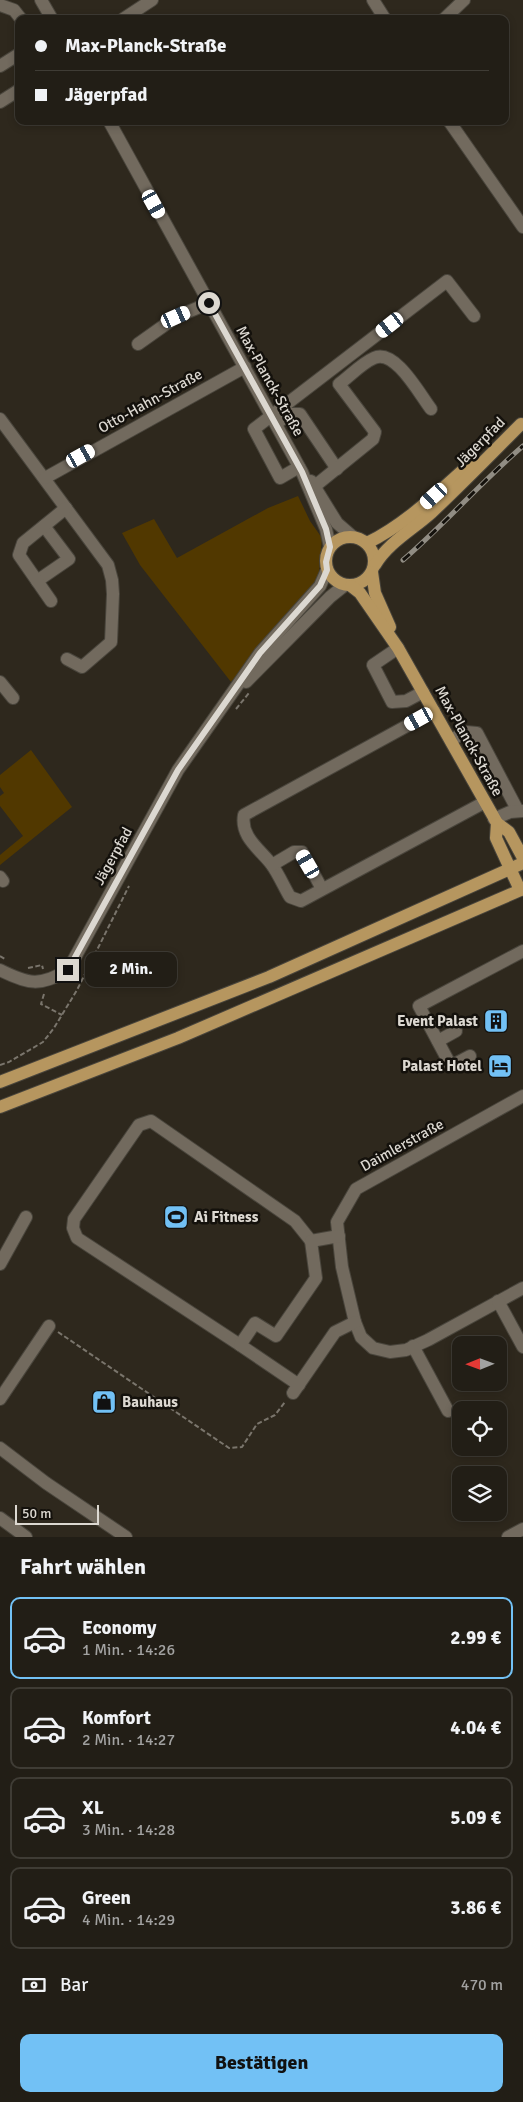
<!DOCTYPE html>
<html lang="de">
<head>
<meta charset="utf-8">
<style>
	:root { --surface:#221e16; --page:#2a271f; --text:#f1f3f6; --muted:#a2a2a1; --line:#3f3c35; --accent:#72c1f5 }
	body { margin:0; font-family:Signika,sans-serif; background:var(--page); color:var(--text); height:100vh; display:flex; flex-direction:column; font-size:19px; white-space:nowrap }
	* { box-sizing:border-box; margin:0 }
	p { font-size:16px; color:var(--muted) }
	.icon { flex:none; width:28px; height:28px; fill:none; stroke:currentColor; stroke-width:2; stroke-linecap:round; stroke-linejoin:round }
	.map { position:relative; height:1537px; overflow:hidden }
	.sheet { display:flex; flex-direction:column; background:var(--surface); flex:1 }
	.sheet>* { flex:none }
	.hud { position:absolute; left:15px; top:15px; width:494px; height:110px; border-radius:10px; box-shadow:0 2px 8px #0003,0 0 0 1px var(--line); display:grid; align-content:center; height:110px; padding:0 20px; background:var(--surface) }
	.needle { width:32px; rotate:269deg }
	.controls { position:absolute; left:452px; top:1336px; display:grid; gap:10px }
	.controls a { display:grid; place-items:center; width:55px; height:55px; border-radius:10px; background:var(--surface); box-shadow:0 2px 8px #0003,0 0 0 1px var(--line); font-size:25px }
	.scale { position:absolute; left:15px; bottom:12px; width:84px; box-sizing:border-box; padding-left:5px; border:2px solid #dcd8d1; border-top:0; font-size:14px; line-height:18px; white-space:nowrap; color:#dcd8d1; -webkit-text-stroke:4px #14110c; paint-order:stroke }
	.end { position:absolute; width:22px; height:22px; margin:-11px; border:6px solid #dcd8d1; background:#111; box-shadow:0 0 0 2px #111 }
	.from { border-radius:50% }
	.bubble { position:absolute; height:35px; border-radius:10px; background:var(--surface); box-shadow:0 2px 8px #0003,0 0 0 1px var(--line); font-size:16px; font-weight:700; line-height:35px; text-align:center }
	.car { position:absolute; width:15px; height:30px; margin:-15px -8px; border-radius:6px; box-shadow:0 0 4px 1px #0007; background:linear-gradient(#fff 24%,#345 0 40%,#fff 0 76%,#345 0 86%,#fff 0) }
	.hud b { display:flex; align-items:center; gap:18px; height:48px; font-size:19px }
	.hud b+b { border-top:1px solid var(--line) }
	.hud i { width:12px; height:12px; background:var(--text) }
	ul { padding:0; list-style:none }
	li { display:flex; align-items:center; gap:15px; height:82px; margin:0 10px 8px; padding:0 10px; border:2px solid var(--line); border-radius:10px }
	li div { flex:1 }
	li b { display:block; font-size:19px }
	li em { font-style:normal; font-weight:700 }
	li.selected { border-color:var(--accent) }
	li>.icon { width:45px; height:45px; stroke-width:1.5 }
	h2 { padding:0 20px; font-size:22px; line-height:60px }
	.pay { display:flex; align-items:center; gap:12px; height:55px; padding:0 20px; font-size:19px }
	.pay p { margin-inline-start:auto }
	.button { display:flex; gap:10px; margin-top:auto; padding:10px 20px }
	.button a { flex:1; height:58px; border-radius:10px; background:var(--accent); color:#111; font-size:20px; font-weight:700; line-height:58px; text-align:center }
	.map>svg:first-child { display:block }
</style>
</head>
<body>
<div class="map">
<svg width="523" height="1537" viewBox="0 0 523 1537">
	<rect width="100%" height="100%" fill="#2e281d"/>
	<!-- green -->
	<g fill="#513800">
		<path d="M 298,496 L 310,521 L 322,538 L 319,573 L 314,589 L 274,631 L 231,682 L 140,565 L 122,533 L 154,519 L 177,558 L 268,508 Z"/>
		<path d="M 31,750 L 72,807 L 0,865 L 0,855 L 23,836 L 0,806 L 0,796 L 4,793 L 0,787 L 0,775 Z"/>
	</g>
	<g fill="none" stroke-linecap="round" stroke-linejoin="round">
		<defs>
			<g id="minor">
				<path d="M 41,0 L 52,19"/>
				<path d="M 373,0 L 385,19"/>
				<path d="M 0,5 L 14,10 L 21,19"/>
				<path d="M 123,19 L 152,0"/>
				<path d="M 444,19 L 464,0"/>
				<path d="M 0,66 L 19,54"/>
				<path d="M 0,102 L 19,90"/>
				<path d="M 109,121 L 302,472 L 326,529 L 330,547"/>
				<path d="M 449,121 L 523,227"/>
				<path d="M 138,344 L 176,317 L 209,303"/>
				<path d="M 0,419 L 108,565 L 112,580 L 113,594 L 111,642 L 82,667 L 67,659"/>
				<path d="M 276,423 L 291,414 L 300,414 L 337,469"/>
				<path d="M 299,467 L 280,478 L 254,429 L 447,281 L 474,316"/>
				<path d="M 45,478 L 245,367"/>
				<path d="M 311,481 L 337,523 L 352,536"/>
				<path d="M 310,490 L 373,439 L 375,432 L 339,384 C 350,376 362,363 374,358 C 395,348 420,395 431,409"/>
				<path d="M 37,581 L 69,559 L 44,526"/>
				<path d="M 51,601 L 19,555 L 23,543 L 66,508"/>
				<path d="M 398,648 L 373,665 L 392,702 L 406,701 L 423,692"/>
				<path d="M 0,682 L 13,698"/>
				<path d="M 246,682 L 330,597 L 345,585"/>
				<path d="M 434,711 L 244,815 C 240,837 260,849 272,865 C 279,875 284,887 290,897 L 301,901 L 485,802"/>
				<path d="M 451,740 L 466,732 L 477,733 L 518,811"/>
				<path d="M 494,819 L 510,812 L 523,811"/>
				<path d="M 272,865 L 294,852 L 302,852 L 322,889"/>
				<path d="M 0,877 L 3,881"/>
				<path d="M 0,970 C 28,984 40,987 68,970 L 178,770 L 260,653 L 320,586 L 327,570"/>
				<path d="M 438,1041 L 456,1031"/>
				<path d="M 470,1056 L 451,1066 L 419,1006 L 523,951"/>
				<path d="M 523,1096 L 356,1189 L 337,1222 L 342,1267 L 355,1322 L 361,1337 L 373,1348 L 390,1352 L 406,1350 L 428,1340 L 523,1288"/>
				<path d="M 0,1264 L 26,1217"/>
				<path d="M 498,1301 L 523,1347"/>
				<path d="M 240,1345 L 77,1238 L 73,1228 L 74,1219 L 139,1125 L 151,1121 L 295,1221 L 311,1241"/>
				<path d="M 413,1346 L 448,1411"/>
				<path d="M 299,1385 L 240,1345 L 255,1323 L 276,1336 L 316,1278 L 311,1241 L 339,1236"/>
				<path d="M 293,1393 L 335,1332 L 355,1322"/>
				<path d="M 0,1399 L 49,1326"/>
				<path d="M 0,1448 L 46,1483 L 126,1537"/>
				<path d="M 0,1518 L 26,1537"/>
				<path d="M 508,1537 L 523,1529"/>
			</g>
			<g id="major">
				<circle cx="350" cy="561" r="24"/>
				<path d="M 367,543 C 406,524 438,492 470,464"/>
				<path d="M 375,565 C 388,543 412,530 431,513 C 462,484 491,454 521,424"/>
				<path d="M 372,572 L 375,593 L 390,627"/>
				<path d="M 351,586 L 360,593 L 398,648 L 497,823 L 509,832 L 523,858"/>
				<path d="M 497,823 L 496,838 L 520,890"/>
				<path d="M 0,1082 L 269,977 L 523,863"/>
				<path d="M 0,1107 L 178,1038 L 523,889"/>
			</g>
		</defs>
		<!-- minor casing -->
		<use href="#minor" stroke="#49453c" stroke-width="14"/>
		<!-- major casing -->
		<use href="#major" stroke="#49453c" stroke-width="14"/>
		<!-- path -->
		<g stroke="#7a756c" stroke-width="2" stroke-dasharray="5 2.5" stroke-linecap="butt">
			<path d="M 236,709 L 249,693"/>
			<path d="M 0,956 L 5,959"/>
			<path d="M 28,968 L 42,965 L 43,969"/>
			<path d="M 44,994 L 41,1004 L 62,1015"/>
			<path d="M 0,1065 L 9,1062 L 43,1042 L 54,1028 L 77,990 L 129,886"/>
			<path d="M 58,1332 L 229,1448 L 242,1447 L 257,1424 L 275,1415 L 285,1402"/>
		</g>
		<!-- minor -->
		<use href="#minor" stroke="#726a5e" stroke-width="12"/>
		<!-- major -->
		<use href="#major" stroke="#b6965f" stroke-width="12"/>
		<defs>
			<path id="rail" d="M 403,560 C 445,524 481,482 523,446"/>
		</defs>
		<!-- rail casing -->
		<use href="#rail" stroke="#918d84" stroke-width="5"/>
		<!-- rail -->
		<use href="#rail" stroke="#14110c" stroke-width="3" stroke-dasharray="9" stroke-linecap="butt"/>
	</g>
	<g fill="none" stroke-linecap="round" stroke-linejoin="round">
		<!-- route -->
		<path stroke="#dcd8d1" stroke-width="6" d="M 68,970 L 178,770 L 260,653 L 320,586 L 327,570 L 326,562 L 330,547 L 326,529 L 302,472 L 209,303"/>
	</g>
	<!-- icons -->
	<defs>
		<symbol id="building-square" viewBox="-11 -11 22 22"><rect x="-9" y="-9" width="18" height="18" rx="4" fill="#72c1f5" stroke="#14110c"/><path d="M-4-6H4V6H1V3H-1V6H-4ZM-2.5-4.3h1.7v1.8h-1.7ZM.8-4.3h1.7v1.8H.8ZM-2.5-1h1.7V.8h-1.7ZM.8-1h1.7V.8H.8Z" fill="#111"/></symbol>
		<symbol id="hotel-square" viewBox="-11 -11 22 22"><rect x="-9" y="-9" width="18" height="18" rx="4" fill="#72c1f5" stroke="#14110c"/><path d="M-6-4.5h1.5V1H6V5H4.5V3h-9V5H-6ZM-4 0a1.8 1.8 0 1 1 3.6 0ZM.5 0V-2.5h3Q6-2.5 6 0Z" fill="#111"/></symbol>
		<symbol id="stadium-square" viewBox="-11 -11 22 22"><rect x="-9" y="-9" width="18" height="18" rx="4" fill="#72c1f5" stroke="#14110c"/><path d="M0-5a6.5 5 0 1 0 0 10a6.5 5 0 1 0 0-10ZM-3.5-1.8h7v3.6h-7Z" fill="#111"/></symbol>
		<symbol id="shop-square" viewBox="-11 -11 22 22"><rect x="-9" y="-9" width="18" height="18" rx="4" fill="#72c1f5" stroke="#14110c"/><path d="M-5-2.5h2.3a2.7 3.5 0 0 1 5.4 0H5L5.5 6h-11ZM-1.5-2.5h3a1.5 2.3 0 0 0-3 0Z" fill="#111"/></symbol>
	</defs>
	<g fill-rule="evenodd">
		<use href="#building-square" x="482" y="1007" width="28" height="28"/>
		<use href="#hotel-square" x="486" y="1052" width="28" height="28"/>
		<use href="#stadium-square" x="162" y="1203" width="28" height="28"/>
		<use href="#shop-square" x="90" y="1388" width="28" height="28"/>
	</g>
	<g text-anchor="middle" stroke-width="5" stroke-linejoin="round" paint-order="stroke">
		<!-- street labels -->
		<g font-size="15" fill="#dcd8d1" stroke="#14110c">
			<text transform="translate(270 381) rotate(61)" y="5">Max-Planck-Straße</text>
			<text transform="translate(150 401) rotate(-29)" y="5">Otto-Hahn-Straße</text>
			<text transform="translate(480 442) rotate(-45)" y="5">Jägerpfad</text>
			<text transform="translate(469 741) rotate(61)" y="5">Max-Planck-Straße</text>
			<text transform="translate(113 856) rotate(-61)" y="5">Jägerpfad</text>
			<text transform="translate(402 1145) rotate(-29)" y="5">Daimlerstraße</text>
		</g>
		<!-- poi labels -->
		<g font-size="15" font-weight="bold" fill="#dcd8d1" stroke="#14110c" text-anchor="end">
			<text x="478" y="1026">Event Palast</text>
			<text x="482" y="1071">Palast Hotel</text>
			<text x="194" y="1222" text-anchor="start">Ai Fitness</text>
			<text x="122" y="1407" text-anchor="start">Bauhaus</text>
		</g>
	</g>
</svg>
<div class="controls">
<a><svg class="needle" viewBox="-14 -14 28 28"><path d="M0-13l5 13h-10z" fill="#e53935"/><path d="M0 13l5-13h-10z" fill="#a2a2a1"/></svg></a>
<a><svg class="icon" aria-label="locate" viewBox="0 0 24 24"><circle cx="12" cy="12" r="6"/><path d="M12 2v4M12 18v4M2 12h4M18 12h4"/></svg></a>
<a><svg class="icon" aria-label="layers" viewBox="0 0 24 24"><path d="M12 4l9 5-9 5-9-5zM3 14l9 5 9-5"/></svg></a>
</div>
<div class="scale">50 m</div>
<i class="end from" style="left:209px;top:303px"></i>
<i class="end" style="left:68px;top:970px"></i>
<div class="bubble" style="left:85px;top:952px;width:92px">2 Min.</div>
<i class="car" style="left:154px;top:204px;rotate:151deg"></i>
<i class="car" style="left:176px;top:317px;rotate:66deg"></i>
<i class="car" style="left:390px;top:325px;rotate:232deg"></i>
<i class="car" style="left:81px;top:456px;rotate:61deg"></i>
<i class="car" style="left:434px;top:496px;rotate:228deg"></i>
<i class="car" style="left:419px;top:719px;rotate:241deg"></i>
<i class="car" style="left:308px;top:864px;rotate:330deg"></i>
<div class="hud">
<b><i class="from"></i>Max-Planck-Straße</b>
<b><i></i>Jägerpfad</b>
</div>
</div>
<section class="sheet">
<h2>Fahrt wählen</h2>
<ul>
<li class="selected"><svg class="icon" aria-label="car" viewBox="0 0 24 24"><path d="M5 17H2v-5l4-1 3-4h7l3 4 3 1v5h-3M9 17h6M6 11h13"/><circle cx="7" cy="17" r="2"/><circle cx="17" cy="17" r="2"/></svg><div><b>Economy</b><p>1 Min. · 14:26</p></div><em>2.99 €</em></li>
<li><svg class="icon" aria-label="car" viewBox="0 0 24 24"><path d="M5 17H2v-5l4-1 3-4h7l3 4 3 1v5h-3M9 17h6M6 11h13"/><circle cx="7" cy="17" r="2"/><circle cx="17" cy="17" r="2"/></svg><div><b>Komfort</b><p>2 Min. · 14:27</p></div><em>4.04 €</em></li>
<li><svg class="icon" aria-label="car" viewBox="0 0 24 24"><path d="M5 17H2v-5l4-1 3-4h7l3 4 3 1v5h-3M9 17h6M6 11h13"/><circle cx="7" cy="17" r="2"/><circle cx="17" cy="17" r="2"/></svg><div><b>XL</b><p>3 Min. · 14:28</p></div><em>5.09 €</em></li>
<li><svg class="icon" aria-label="car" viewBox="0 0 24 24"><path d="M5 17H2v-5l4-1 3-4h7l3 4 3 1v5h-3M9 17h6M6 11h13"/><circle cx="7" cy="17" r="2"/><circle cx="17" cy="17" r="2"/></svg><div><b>Green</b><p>4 Min. · 14:29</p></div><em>3.86 €</em></li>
</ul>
<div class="pay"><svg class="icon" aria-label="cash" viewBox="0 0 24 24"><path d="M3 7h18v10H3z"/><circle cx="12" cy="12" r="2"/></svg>Bar<p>470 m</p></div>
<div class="button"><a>Bestätigen</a></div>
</section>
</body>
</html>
